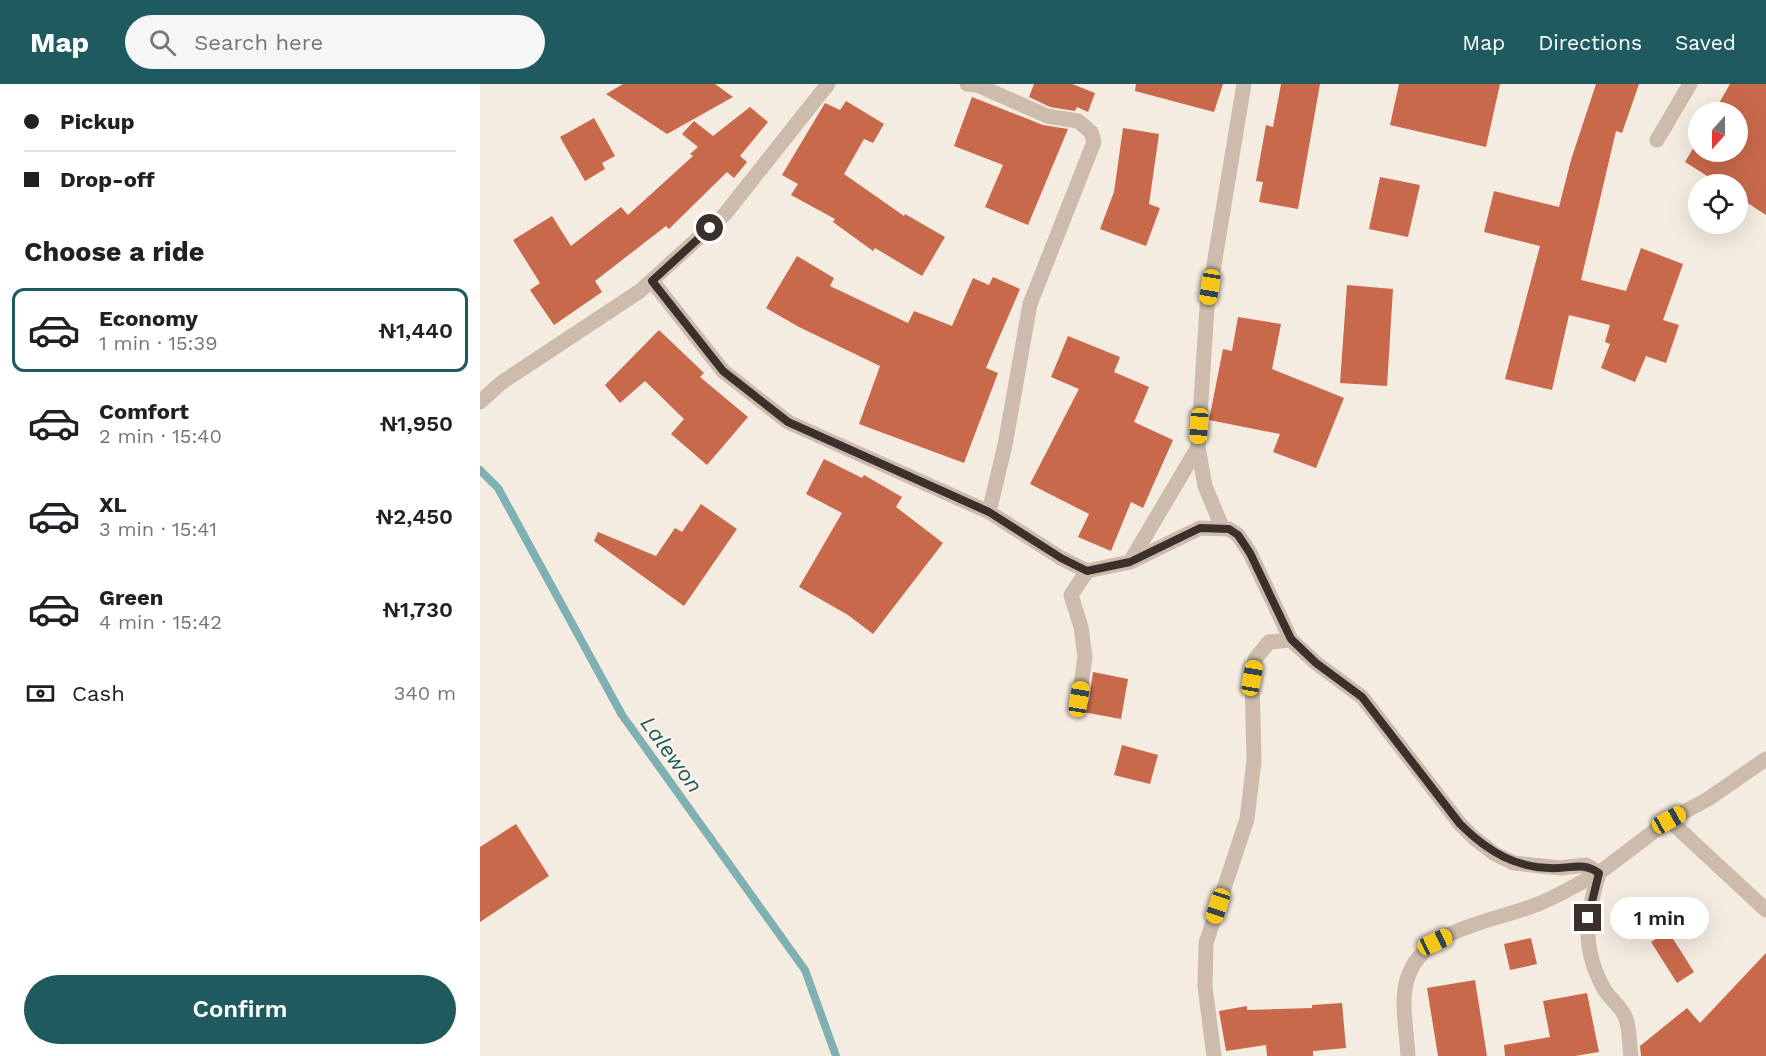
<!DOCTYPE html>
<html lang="en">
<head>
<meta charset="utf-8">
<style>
	:root { --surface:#fff; --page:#f6f6f6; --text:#202124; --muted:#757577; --line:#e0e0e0; --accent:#1f5a5e }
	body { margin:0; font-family:"Work Sans",sans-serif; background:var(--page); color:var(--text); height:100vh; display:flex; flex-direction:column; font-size:22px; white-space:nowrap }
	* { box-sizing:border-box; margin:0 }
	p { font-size:20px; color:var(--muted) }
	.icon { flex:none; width:33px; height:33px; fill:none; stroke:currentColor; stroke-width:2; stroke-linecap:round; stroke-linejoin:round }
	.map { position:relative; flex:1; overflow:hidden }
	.panel { display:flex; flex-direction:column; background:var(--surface); width:480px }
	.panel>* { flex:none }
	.guide { display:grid; align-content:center; height:132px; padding:0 24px; background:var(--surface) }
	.needle { width:39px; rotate:201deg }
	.tools { position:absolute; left:1208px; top:18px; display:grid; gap:12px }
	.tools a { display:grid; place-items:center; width:60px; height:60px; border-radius:50%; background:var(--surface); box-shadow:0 6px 24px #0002; font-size:30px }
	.end { position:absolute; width:27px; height:27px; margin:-14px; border:8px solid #3b302b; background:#fff; box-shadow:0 0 0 3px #fff }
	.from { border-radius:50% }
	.bubble { position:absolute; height:42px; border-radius:21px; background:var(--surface); box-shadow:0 6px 24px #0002; font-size:20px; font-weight:600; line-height:42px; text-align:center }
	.car { position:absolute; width:18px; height:36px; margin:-18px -9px; border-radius:8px; box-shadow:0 0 4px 2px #0007; background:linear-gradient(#f5c518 24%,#345 0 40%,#f5c518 0 76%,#345 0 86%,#f5c518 0) }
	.guide b { display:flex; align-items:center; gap:21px; height:57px; font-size:22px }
	.guide b+b { border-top:2px solid var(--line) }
	.guide i { width:15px; height:15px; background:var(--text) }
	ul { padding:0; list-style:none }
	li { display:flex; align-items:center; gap:18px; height:84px; margin:0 12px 9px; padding:0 12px; border:3px solid transparent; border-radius:12px }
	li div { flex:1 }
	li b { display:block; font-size:22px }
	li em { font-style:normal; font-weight:600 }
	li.current { border-color:var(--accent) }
	li>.icon { width:54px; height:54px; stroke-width:1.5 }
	h2 { padding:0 24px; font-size:27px; line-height:72px }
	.pay { display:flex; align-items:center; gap:15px; height:66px; padding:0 24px; font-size:22px }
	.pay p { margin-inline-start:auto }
	.primary-button { display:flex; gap:12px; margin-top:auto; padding:12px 24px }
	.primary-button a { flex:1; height:69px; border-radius:36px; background:var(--accent); color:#fff; font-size:24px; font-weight:600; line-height:69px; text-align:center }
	header { display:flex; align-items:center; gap:36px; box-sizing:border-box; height:84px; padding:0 30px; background:var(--accent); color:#fff }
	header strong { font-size:28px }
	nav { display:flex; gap:33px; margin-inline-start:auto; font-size:21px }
	.search { width:420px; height:54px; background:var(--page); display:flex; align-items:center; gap:15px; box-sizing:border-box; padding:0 21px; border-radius:33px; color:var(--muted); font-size:22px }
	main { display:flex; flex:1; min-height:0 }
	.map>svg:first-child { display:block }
</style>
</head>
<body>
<header>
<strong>Map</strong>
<div class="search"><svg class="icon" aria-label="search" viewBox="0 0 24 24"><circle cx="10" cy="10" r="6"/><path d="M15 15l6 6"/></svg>Search here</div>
<nav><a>Map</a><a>Directions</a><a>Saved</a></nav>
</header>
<main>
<section class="panel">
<div class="guide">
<b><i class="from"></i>Pickup</b>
<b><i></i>Drop-off</b>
</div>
<h2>Choose a ride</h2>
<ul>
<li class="current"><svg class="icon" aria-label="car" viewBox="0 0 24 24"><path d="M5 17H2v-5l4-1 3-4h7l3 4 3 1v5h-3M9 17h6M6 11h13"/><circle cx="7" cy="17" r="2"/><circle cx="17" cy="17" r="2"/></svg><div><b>Economy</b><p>1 min · 15:39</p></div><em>₦1,440</em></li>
<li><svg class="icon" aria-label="car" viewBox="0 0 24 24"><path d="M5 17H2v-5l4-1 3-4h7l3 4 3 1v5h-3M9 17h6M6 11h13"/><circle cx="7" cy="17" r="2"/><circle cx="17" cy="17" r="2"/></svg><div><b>Comfort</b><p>2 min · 15:40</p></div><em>₦1,950</em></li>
<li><svg class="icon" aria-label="car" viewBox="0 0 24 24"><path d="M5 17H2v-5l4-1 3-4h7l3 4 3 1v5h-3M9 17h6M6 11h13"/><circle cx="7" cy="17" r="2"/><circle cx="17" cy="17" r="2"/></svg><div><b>XL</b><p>3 min · 15:41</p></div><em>₦2,450</em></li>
<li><svg class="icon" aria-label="car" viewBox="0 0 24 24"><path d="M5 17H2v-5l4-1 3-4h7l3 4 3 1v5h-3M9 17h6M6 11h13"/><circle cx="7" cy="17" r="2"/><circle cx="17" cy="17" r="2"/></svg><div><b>Green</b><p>4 min · 15:42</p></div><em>₦1,730</em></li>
</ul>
<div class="pay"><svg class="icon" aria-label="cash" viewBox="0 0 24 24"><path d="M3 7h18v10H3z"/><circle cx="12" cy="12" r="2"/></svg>Cash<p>340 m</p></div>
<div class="primary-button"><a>Confirm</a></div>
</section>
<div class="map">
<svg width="1286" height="972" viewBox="0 0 1286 972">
	<rect width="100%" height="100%" fill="#f4ebe1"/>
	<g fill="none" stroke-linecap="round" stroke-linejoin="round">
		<!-- stream -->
		<path stroke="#7fb0b2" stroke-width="8" d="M 0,386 L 18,404 L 142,631 L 325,886 L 356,972"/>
	</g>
	<!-- building -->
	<g fill="#c8694b">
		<path d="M 143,0 L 235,0 L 253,13 L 187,50 L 126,10 Z"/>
		<path d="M 554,0 L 592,0 L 615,9 L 608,28 L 597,23 L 595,27 L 570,23 L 549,13 Z"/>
		<path d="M 656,0 L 743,0 L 734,28 L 655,7 Z"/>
		<path d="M 801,0 L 840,0 L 818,125 L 779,118 L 783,98 L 776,97 L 786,41 L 793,43 Z"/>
		<path d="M 919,0 L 1020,0 L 1006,63 L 910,41 Z"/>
		<path d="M 1116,0 L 1159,0 L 1142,49 L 1136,47 L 1101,196 L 1146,207 L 1161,164 L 1203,180 L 1183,236 L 1199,241 L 1186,279 L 1166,272 L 1155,298 L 1121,284 L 1130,260 L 1125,258 L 1130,241 L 1089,231 L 1072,306 L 1025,295 L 1060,162 L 1004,148 L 1014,107 L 1079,123 L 1091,76 Z"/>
		<path d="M 1250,0 L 1286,0 L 1286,131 L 1257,112 L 1257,100 L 1240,100 L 1205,78 L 1218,56 L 1218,68 L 1257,68 L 1257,28 L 1234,28 Z"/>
		<path d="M 492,13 L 563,41 L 588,45 L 548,141 L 505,123 L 523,81 L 474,62 Z"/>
		<path d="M 366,17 L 404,40 L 393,59 L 384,55 L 364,90 L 424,132 L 425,130 L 465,153 L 442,192 L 395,164 L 393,167 L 353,138 L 355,135 L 311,111 L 318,100 L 302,91 L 345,19 L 360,26 Z"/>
		<path d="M 270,23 L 288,38 L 260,72 L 267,78 L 254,94 L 247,88 L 189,145 L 186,142 L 115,197 L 122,208 L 74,241 L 50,206 L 60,199 L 33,156 L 72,132 L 91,162 L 141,123 L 148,131 L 213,72 L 210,70 L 218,63 L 202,50 L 214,37 L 233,52 Z"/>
		<path d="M 114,34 L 135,72 L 122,79 L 125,85 L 105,97 L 80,53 Z"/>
		<path d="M 643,44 L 679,50 L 669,120 L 680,124 L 666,162 L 620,145 L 634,108 Z"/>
		<path d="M 900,93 L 940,101 L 928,153 L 889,145 Z"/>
		<path d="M 317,172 L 354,194 L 350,202 L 428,239 L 434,227 L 472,242 L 493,194 L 509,201 L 513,193 L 540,205 L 506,284 L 518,289 L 484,379 L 379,340 L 400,282 L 319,243 L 286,224 Z"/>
		<path d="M 867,201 L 913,205 L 907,302 L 860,299 Z"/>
		<path d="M 758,233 L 801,240 L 792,285 L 864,314 L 836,384 L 793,368 L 800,350 L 729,336 L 743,265 L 752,267 Z"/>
		<path d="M 179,246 L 224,289 L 220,293 L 268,333 L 227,381 L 191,350 L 204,335 L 165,297 L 140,319 L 125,301 Z"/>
		<path d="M 588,252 L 640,273 L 634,288 L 669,303 L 654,338 L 693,356 L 663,424 L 651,418 L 631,467 L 598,453 L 609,430 L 550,400 L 599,305 L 571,293 Z"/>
		<path d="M 344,375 L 382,394 L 384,391 L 422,413 L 416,423 L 463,459 L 393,550 L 368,531 L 319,503 L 362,429 L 326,410 Z"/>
		<path d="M 221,420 L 257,445 L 204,522 L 114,457 L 118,448 L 176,472 L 195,444 L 202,448 Z"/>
		<path d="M 613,588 L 648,595 L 641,635 L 603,628 L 609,616 Z"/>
		<path d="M 642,661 L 678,671 L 670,700 L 634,691 Z"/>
		<path d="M 36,740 L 69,792 L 0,838 L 0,763 Z"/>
		<path d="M 1188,847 L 1214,888 L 1197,899 L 1171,858 Z"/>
		<path d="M 1051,854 L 1057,880 L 1030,886 L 1024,860 Z"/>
		<path d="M 1286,869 L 1286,972 L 1161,972 L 1160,962 L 1207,924 L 1220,939 Z"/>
		<path d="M 995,896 L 1007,972 L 958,972 L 947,904 Z"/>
		<path d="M 1107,909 L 1119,968 L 1095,972 L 1025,972 L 1024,961 L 1070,953 L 1063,917 Z"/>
		<path d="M 862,919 L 866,964 L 833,967 L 833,972 L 787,972 L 786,961 L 746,967 L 739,927 L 767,922 L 767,926 L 832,924 L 832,921 Z"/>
	</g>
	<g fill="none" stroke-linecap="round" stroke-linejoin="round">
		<!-- street -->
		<g stroke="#cdbbac" stroke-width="15">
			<path d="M 487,0 L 497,1 L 567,32 L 598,37 L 611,48 L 614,58 L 550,220 L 525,361 L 509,428"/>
			<path d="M 1177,56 L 1210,0"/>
			<path d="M 172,197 L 243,287 L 308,338 L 509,428 L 581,474 L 607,487 L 591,511 L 601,543 L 605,573 L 599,615"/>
			<path d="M 0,318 L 21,299 L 160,207 L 245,130 L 348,0"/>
			<path d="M 742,443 L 725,402 L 718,363 L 727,223 L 764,0"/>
			<path d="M 650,478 L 718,363"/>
			<path d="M 607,487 L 650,478 L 720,444 L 749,445 L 758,451 L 770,469 L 811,556 L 836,579 L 882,613 L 980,740 L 994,754 L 1015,770 L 1034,779 L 1080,784 L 1106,781 L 1119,789 L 1189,736 L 1228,715 L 1286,675"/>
			<path d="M 1189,736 L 1286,826"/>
			<path d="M 734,972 L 725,903 L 726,859 L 767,735 L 774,677 L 772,594 L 775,575 L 789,558 L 811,556"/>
			<path d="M 928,972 C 927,947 919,913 929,890 C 947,843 1017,837 1058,820 C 1079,812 1099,799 1119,789 C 1106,833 1101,863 1124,905 C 1130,915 1143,924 1146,935 C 1150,946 1149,960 1151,972"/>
		</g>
	</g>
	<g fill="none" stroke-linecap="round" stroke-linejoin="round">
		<!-- route -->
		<path stroke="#3b302b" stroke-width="8" d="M 230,144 L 172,197 L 243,287 L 308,338 L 509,428 L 581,474 L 607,487 L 650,478 L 720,444 L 749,445 L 758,451 L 770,469 L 811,555 L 836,579 L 882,613 L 980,740 C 1008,768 1038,786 1079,784 C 1096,783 1104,779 1119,789 L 1108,834"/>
	</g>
	<g text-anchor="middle" stroke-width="4.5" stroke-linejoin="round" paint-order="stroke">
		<!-- water labels -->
		<g font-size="22" font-style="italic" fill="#1f5a5e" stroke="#fbf5ee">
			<text transform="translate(192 670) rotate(54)" y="8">Lalewon</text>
		</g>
	</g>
</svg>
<div class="tools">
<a><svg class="needle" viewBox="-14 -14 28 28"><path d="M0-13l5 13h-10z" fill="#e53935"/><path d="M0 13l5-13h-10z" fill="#757577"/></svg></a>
<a><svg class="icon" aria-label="locate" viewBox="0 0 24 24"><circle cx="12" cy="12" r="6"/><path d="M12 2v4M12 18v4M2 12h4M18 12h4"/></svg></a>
</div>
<i class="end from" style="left:230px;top:144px"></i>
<i class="end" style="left:1108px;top:834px"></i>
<div class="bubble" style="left:1130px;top:813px;width:99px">1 min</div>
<i class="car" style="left:730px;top:203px;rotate:189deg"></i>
<i class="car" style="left:719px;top:342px;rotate:184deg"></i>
<i class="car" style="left:772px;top:594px;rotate:10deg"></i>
<i class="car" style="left:599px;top:615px;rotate:9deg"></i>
<i class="car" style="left:1189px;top:736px;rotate:61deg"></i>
<i class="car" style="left:738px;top:822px;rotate:198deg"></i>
<i class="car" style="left:955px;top:858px;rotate:65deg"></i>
</div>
</main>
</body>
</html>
